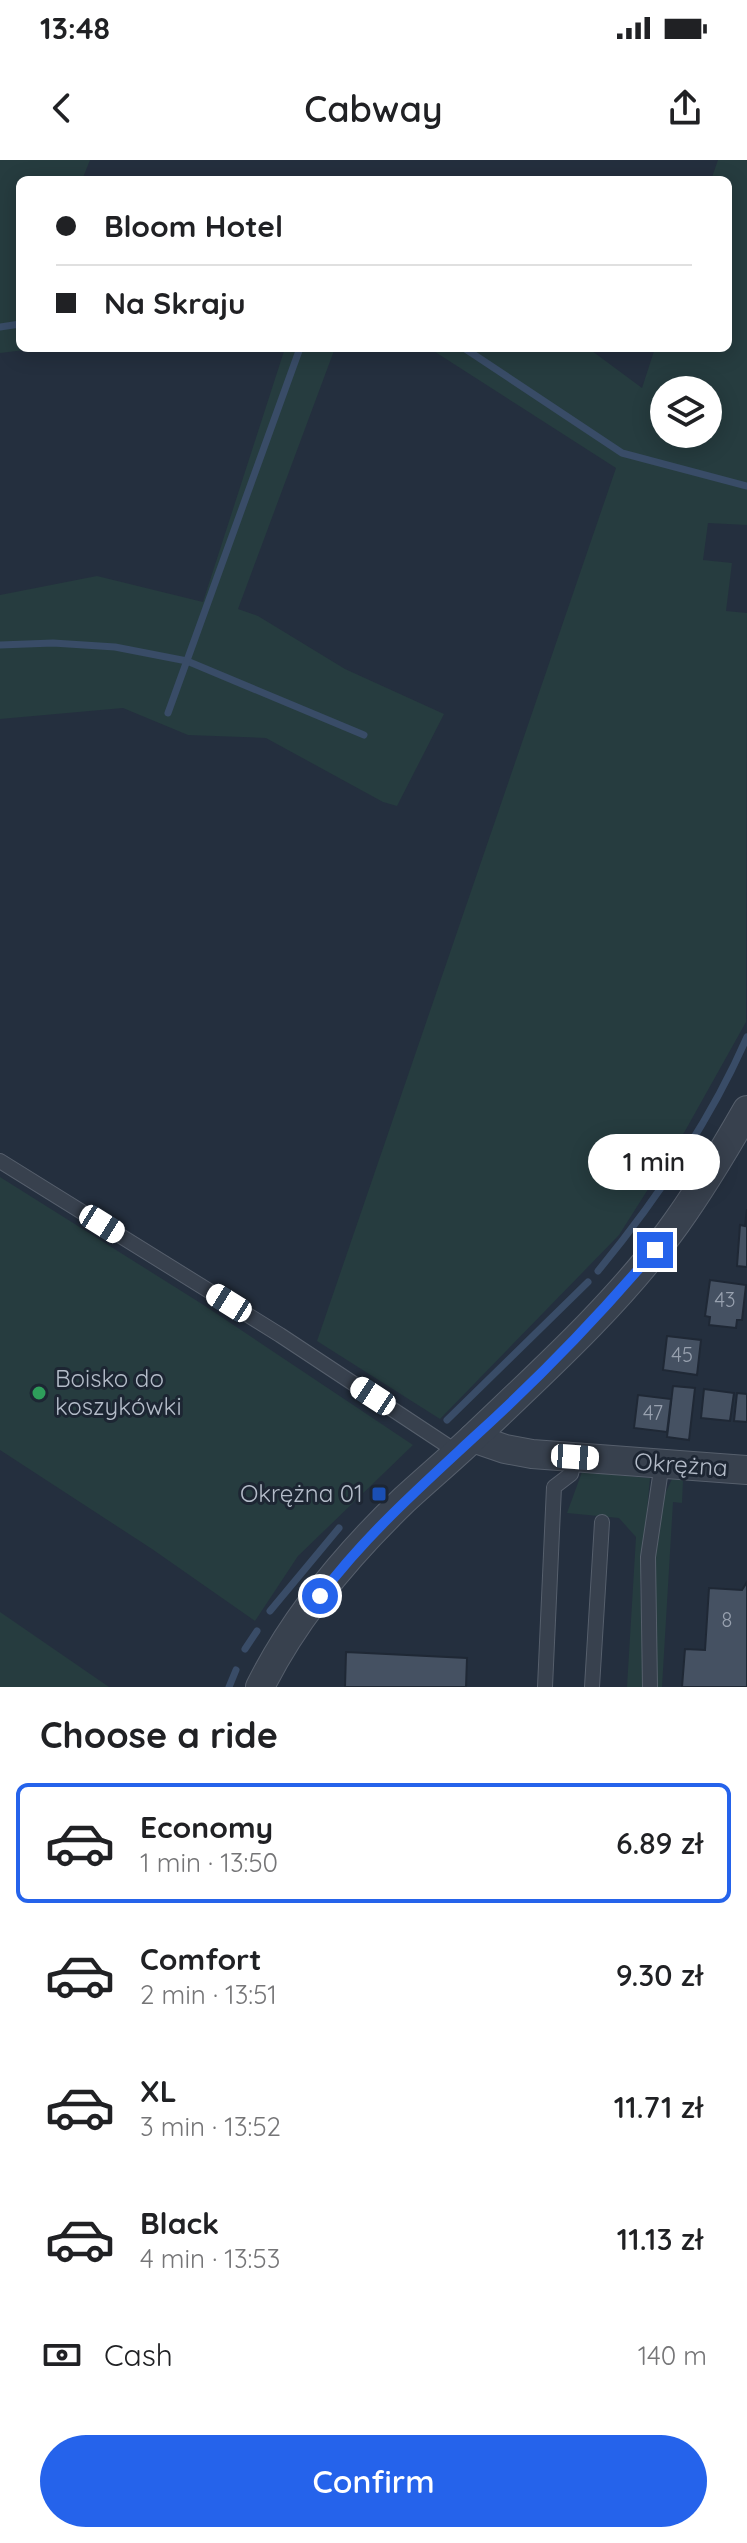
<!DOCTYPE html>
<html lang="en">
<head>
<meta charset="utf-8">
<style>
	:root { --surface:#fff; --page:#f6f6f6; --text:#202124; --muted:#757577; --line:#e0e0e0; --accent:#2563eb }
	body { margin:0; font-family:Quicksand,sans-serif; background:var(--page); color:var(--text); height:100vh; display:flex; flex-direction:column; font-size:30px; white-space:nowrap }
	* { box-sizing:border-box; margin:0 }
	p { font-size:26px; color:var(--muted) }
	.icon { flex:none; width:44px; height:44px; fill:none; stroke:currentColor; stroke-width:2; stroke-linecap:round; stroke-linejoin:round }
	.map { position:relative; height:1527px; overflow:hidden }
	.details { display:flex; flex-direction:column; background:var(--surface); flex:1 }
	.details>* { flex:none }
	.banner { position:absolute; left:16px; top:16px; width:716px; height:176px; border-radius:12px; box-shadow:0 4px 20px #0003; display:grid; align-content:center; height:176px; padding:0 40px; background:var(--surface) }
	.tools { position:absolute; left:650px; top:216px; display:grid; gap:16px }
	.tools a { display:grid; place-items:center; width:72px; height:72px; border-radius:50%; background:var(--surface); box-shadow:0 4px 20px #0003; font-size:40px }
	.end { position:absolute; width:36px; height:36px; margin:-18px; border:10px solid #2563eb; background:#fff; box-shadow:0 0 0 4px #fff }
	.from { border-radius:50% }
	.bubble { position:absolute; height:56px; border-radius:28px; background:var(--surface); box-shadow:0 4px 20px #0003; font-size:26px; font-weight:600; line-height:56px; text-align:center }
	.car { position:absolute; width:24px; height:48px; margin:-24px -12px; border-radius:10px; box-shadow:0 0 6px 2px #0007; background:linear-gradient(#fff 24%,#345 0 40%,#fff 0 76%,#345 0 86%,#fff 0) }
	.banner b { display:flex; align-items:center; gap:28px; height:76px; font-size:30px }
	.banner b+b { border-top:2px solid var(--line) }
	.banner i { width:20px; height:20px; background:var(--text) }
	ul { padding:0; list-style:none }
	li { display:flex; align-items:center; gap:24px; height:120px; margin:0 16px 12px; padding:0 24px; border:4px solid transparent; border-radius:12px }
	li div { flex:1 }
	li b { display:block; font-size:30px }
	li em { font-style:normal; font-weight:600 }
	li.selected { border-color:var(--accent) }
	li>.icon { width:72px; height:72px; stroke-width:1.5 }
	h2 { padding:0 40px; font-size:36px; line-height:96px }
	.pay { display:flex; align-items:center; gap:20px; height:88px; padding:0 40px; font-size:30px }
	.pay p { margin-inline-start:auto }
	.button { display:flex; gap:16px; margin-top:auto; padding:16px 40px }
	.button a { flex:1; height:92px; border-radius:48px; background:var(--accent); color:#fff; font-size:32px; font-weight:600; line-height:92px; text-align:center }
	.status { display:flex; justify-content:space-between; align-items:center; height:56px; padding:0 40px; background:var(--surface); direction:ltr }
	.status svg { height:22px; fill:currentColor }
	header { display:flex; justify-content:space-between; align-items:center; height:104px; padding:0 40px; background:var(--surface); font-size:36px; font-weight:600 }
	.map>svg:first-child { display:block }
</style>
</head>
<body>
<div class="status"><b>13:48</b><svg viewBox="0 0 49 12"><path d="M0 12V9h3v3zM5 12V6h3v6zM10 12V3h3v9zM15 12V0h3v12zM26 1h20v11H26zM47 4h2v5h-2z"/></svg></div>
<header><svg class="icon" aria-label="back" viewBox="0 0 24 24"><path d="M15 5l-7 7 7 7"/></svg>Cabway<svg class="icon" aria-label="share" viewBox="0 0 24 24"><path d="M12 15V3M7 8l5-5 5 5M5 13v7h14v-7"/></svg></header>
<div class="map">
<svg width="747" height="1527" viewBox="0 0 747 1527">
	<rect width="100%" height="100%" fill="#242f3e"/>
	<!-- green -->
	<g fill="#263c3f" fill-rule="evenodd">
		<path d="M 0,0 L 90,0 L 82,20 L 20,20 L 20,188 L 42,188 L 0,193 Z"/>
		<path d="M 718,0 L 747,0 L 747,365 L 708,363 L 703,400 L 732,403 L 726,451 L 747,453 L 746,862 L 685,971 L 619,1075 L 440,1259 L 317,1181 L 616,308 L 429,188 L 588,188 L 642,228 L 655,188 L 728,188 L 728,20 L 711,20 ZM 664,230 L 708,230 L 708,274 L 664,274 Z"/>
		<path d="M 285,188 L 335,188 L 238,449 L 258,456 L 345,509 L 444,554 L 397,646 L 383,642 L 266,578 L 188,575 L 123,548 L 0,559 L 0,435 L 97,416 L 203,442 Z"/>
		<path d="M 0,1017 L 202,1144 L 413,1285 L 298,1396 L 255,1461 L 152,1389 L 0,1290 Z"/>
		<path d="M 582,1312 L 650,1318 L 640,1425 L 644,1518 L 642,1527 L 627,1527 L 636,1377 L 619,1358 L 567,1353 Z"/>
		<path d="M 672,1319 L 683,1320 L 682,1343 L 673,1342 L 662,1527 L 656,1527 L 653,1409 L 663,1338 Z"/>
		<path d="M 0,1452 L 109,1527 L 0,1527 Z"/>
	</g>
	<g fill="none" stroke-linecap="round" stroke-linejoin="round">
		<!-- stream -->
		<g stroke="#394c67" stroke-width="7">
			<path d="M 0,167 L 20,164"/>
			<path d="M 464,188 L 622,293 L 747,326"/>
			<path d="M 0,485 L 53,483 L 115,487 L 187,501 L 364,575"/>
			<path d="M 168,553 L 300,188"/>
			<path d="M 598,1111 C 657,1039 710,962 747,877"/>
			<path d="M 447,1260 L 588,1122"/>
			<path d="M 270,1451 L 339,1368"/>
			<path d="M 245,1489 L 257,1471"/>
			<path d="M 229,1527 L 236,1510"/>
		</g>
	</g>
	<!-- building -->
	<g fill="#455162" stroke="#1f2835" stroke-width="2">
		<path d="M 747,1049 L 747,1107 L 737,1106 L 740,1065 L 745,1066 Z"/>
		<path d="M 710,1120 L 746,1125 L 742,1160 L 737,1160 L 736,1168 L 709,1165 L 710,1157 L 705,1156 Z"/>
		<path d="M 667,1176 L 701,1180 L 697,1215 L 663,1210 Z"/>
		<path d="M 673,1226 L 695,1228 L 689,1280 L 667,1277 Z"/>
		<path d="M 704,1229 L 734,1233 L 730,1261 L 701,1258 Z"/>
		<path d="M 737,1233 L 747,1234 L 747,1262 L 734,1261 Z"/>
		<path d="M 638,1235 L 671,1239 L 667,1272 L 634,1268 Z"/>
		<path d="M 747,1422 L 747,1527 L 682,1527 L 685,1489 L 705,1490 L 709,1428 L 742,1430 Z"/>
		<path d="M 346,1492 L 467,1498 L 466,1527 L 345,1527 Z"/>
	</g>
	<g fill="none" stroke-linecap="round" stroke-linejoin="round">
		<defs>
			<g id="lane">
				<path d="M 0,1001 L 280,1175 L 457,1292"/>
				<path d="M 545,1527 L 554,1327 L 571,1314 L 575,1297"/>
				<path d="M 592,1527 L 602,1362"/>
				<path d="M 650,1527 L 648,1397 L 662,1303"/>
			</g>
			<g id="street">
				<path d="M 473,1278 L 505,1289 L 532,1294 L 747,1310"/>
				<path d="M 260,1527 C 294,1458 349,1393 404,1340 C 428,1318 453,1297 476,1275 C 543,1211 614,1147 669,1073 C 698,1034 723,992 747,950"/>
			</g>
		</defs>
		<!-- lane casing -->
		<use href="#lane" stroke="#565f6c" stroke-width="16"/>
		<!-- street casing -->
		<use href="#street" stroke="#565f6c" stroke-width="30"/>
		<!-- lane -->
		<use href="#lane" stroke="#38414e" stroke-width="14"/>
		<!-- street -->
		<use href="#street" stroke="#38414e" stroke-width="28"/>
	</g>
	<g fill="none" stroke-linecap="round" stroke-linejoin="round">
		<!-- route -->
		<path stroke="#2563eb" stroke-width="10" d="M 320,1436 C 364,1377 419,1328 473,1278 C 537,1220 599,1156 655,1090"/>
	</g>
	<!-- markers -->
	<circle fill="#2e9e5b" stroke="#1d2633" stroke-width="3" cx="39" cy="1233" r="8"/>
	<rect fill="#1a4fb4" stroke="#1d2633" stroke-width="3" x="371" y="1326" width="16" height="16" rx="4"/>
	<g text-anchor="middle" stroke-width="6" stroke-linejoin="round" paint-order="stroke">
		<!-- number labels -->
		<g font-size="20" fill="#98a1af">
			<text x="725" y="1147">43</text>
			<text x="682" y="1202">45</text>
			<text x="653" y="1260">47</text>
			<text x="727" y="1467">8</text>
		</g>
		<!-- poi labels -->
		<g font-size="24" fill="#b4bcc9" stroke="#1d2633" text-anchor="start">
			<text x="55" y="1227">Boisko do<tspan x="55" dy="28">koszykówki</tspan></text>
			<text x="363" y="1342" text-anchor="end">Okrężna 01</text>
		</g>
		<!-- street labels -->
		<g font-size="24" fill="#b4bcc9" stroke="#1d2633">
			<text transform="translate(681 1305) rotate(4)" y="8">Okrężna</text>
		</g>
	</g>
</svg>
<div class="tools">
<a><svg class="icon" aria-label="layers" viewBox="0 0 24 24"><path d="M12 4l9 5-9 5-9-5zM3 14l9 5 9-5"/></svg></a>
</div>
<i class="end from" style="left:320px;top:1436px"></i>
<i class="end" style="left:655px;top:1090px"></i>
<div class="bubble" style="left:588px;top:974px;width:132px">1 min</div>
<i class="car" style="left:102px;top:1064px;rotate:122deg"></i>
<i class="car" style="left:229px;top:1143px;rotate:302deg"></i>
<i class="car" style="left:373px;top:1236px;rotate:303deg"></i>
<i class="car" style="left:575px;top:1297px;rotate:94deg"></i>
<div class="banner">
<b><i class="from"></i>Bloom Hotel</b>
<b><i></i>Na Skraju</b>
</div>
</div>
<section class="details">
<h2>Choose a ride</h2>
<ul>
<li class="selected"><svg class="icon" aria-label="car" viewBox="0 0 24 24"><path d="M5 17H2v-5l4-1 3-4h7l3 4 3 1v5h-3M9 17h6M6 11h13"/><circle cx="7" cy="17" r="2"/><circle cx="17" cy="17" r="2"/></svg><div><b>Economy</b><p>1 min · 13:50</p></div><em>6.89 zł</em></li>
<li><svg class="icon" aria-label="car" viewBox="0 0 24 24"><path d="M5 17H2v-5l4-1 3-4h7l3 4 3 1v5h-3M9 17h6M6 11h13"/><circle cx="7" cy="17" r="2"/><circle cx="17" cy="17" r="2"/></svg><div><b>Comfort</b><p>2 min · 13:51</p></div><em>9.30 zł</em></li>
<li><svg class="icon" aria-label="car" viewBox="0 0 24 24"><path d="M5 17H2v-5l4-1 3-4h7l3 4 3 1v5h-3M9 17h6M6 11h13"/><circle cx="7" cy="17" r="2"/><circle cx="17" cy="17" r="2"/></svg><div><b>XL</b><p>3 min · 13:52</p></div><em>11.71 zł</em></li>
<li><svg class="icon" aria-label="car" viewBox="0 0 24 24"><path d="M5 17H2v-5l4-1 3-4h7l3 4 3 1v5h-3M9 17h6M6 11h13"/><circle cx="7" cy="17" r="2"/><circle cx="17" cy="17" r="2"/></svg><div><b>Black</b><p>4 min · 13:53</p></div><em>11.13 zł</em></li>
</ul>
<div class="pay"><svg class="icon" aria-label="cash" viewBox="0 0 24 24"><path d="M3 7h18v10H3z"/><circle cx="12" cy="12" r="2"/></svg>Cash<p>140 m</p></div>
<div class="button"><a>Confirm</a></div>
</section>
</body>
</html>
